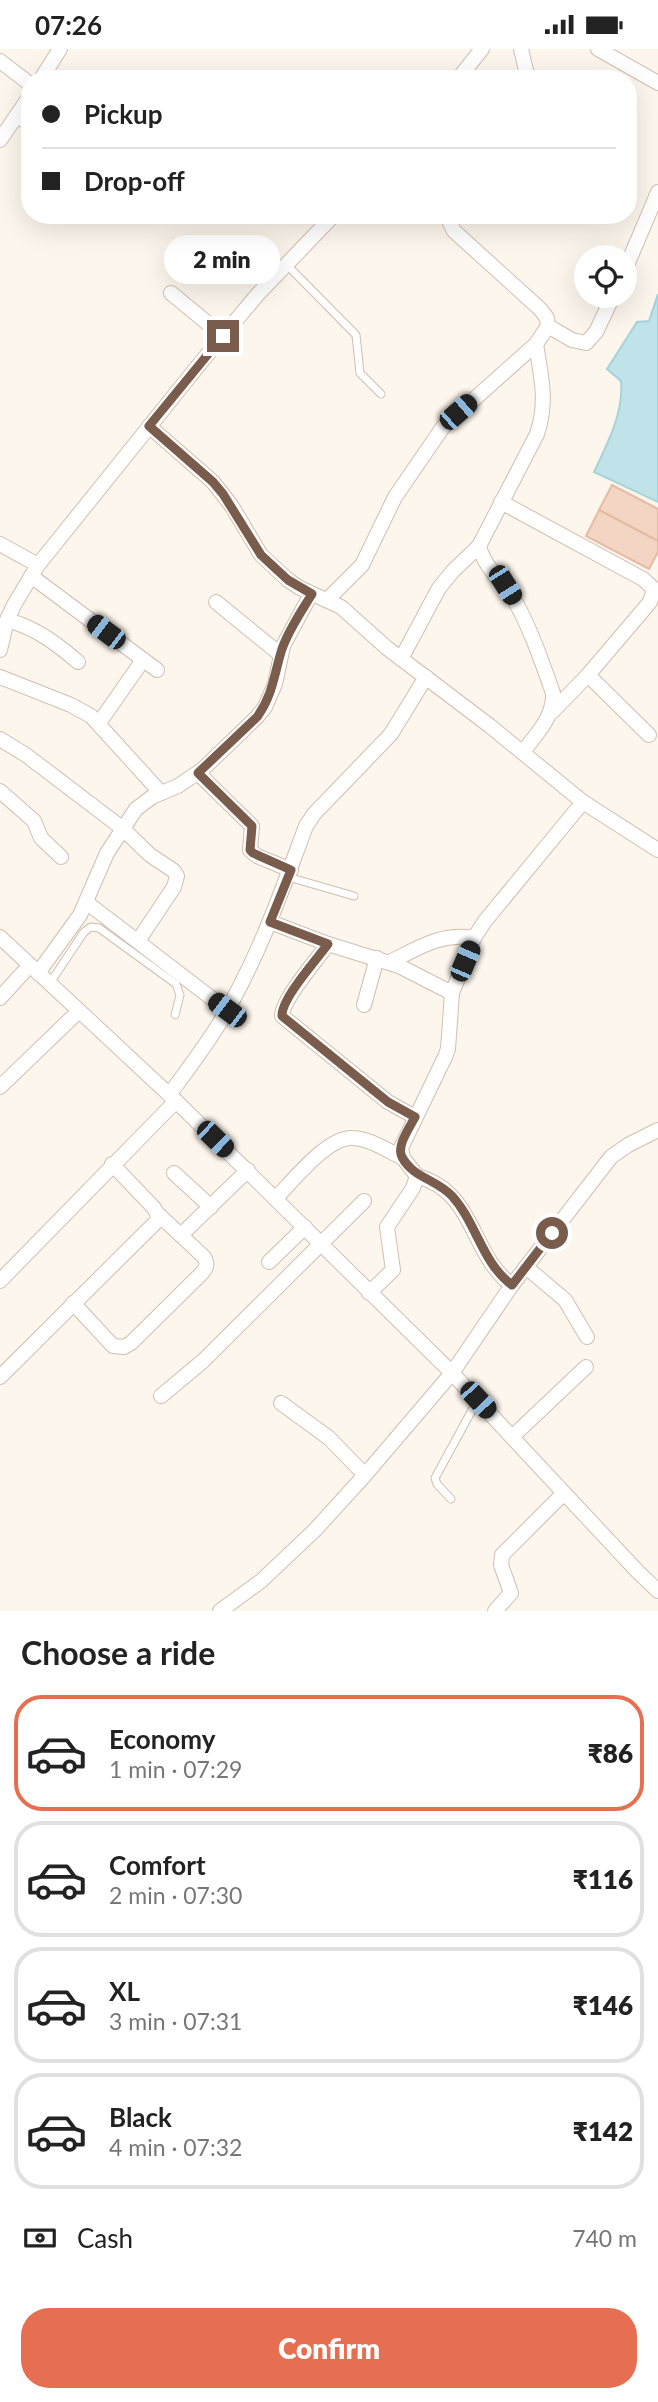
<!DOCTYPE html>
<html lang="en">
<head>
<meta charset="utf-8">
<style>
	:root { --surface:#fff; --page:#f6f6f6; --text:#222; --muted:#767676; --line:#e0e0e0; --accent:#e76f51 }
	body { margin:0; font-family:Lato,sans-serif; background:var(--page); color:var(--text); height:100vh; display:flex; flex-direction:column; font-size:26px; white-space:nowrap }
	* { box-sizing:border-box; margin:0 }
	p { font-size:23px; color:var(--muted) }
	.icon { flex:none; width:38px; height:38px; fill:none; stroke:currentColor; stroke-width:2; stroke-linecap:round; stroke-linejoin:round }
	.map { position:relative; height:1562px; overflow:hidden }
	.details { display:flex; flex-direction:column; background:var(--surface); flex:1 }
	.details>* { flex:none }
	.guide { position:absolute; left:21px; top:21px; width:616px; height:154px; border-radius:28px; box-shadow:0 7px 28px #0002; display:grid; align-content:center; height:154px; padding:0 21px; background:var(--surface) }
	.controls { position:absolute; left:574px; top:196px; display:grid; gap:14px }
	.controls a { display:grid; place-items:center; width:63px; height:63px; border-radius:50%; background:var(--surface); box-shadow:0 7px 28px #0002; font-size:35px }
	.end { position:absolute; width:32px; height:32px; margin:-16px; border:9px solid #7a5c4d; background:#fff; box-shadow:0 0 0 4px #fff }
	.from { border-radius:50% }
	.bubble { position:absolute; height:49px; border-radius:24px; background:var(--surface); box-shadow:0 7px 28px #0002; font-size:23px; font-weight:800; line-height:49px; text-align:center }
	.car { position:absolute; width:21px; height:42px; margin:-21px -10px; border-radius:9px; box-shadow:0 0 5px 2px #0007; background:linear-gradient(#222 24%,#8ab4d8 0 40%,#222 0 76%,#8ab4d8 0 86%,#222 0) }
	.guide b { display:flex; align-items:center; gap:24px; height:66px; font-size:26px }
	.guide b+b { border-top:2px solid var(--line) }
	.guide i { width:18px; height:18px; background:var(--text) }
	ul { padding:0; list-style:none }
	li { display:flex; align-items:center; gap:21px; height:116px; margin:0 14px 10px; padding:0 7px; border:4px solid var(--line); border-radius:28px }
	li div { flex:1 }
	li b { display:block; font-size:26px }
	li em { font-style:normal; font-weight:800 }
	li.on { border-color:var(--accent) }
	li>.icon { width:63px; height:63px; stroke-width:1.5 }
	h2 { padding:0 21px; font-size:32px; line-height:84px }
	.pay { display:flex; align-items:center; gap:18px; height:77px; padding:0 21px; font-size:26px }
	.pay p { margin-inline-start:auto }
	.cta { display:flex; gap:14px; margin-top:auto; padding:14px 21px }
	.cta a { flex:1; height:80px; border-radius:28px; background:var(--accent); color:#fff; font-size:28px; font-weight:800; line-height:80px; text-align:center }
	.status { display:flex; justify-content:space-between; align-items:center; height:49px; padding:0 35px; background:var(--surface); direction:ltr }
	.status svg { height:19px; fill:currentColor }
	.map>svg:first-child { display:block }
</style>
</head>
<body>
<div class="status"><b>07:26</b><svg viewBox="0 0 49 12"><path d="M0 12V9h3v3zM5 12V6h3v6zM10 12V3h3v9zM15 12V0h3v12zM26 1h20v11H26zM47 4h2v5h-2z"/></svg></div>
<div class="map">
<svg width="658" height="1562" viewBox="0 0 658 1562">
	<rect width="100%" height="100%" fill="#fdf6ec"/>
	<!-- water -->
	<path fill="#bfe3e8" stroke="#a5d3da" stroke-width="2" d="M 658,245 L 658,453 L 594,423 C 607,395 624,364 621,332 L 607,320 L 637,273 L 649,272 Z"/>
	<!-- building -->
	<g fill="#f3d5c3" stroke="#e6bba3" stroke-width="2">
		<path d="M 612,436 L 658,460 L 658,492 L 599,461 Z"/>
		<path d="M 599,461 L 658,492 L 658,503 L 649,520 L 586,487 Z"/>
	</g>
	<g fill="none" stroke-linecap="round" stroke-linejoin="round">
		<defs>
			<g id="service">
				<path d="M 287,216 L 356,286 L 360,324 L 381,345"/>
				<path d="M 288,828 L 354,847"/>
				<path d="M 50,934 L 84,883 L 91,878 L 99,879 L 176,935 L 180,946 L 175,966"/>
				<path d="M 451,1450 L 437,1435 L 435,1429 L 477,1352"/>
			</g>
			<g id="minor">
				<path d="M 521,0 L 528,30"/>
				<path d="M 598,0 L 658,34"/>
				<path d="M 0,12 L 30,35"/>
				<path d="M 41,30 L 60,0"/>
				<path d="M 458,30 L 482,0"/>
				<path d="M 17,66 L 30,76"/>
				<path d="M 0,91 L 30,47"/>
				<path d="M 625,221 L 658,143"/>
				<path d="M 171,244 L 223,287"/>
				<path d="M 548,277 L 572,291 L 586,294 L 596,283 L 613,247"/>
				<path d="M 149,377 L 213,433 L 231,456 L 261,506 L 288,531 L 300,539 L 341,558 L 387,599 L 490,677 L 583,753 L 658,801"/>
				<path d="M 501,453 L 643,530 L 654,540 L 650,553 L 588,626 L 552,663"/>
				<path d="M 0,495 L 38,516"/>
				<path d="M 31,527 L 157,621"/>
				<path d="M 327,551 L 362,516 L 395,448 L 443,378 L 536,295 L 548,277 L 547,269 L 540,260 L 454,182 L 446,166"/>
				<path d="M 216,553 L 281,606"/>
				<path d="M 7,571 C 36,579 56,594 78,613"/>
				<path d="M 0,601 L 7,571 L 14,556 L 38,516 L 202,312 L 258,245 L 334,166"/>
				<path d="M 401,610 L 439,539 L 453,522 L 479,497"/>
				<path d="M 588,626 L 649,686"/>
				<path d="M 0,628 L 71,656 L 91,667 L 161,744"/>
				<path d="M 99,674 L 143,611"/>
				<path d="M 0,690 L 26,706 L 122,779 L 150,806 L 174,822 L 177,827 L 174,838 L 138,892"/>
				<path d="M 523,703 C 537,684 554,668 553,644 C 542,613 531,581 515,552 C 504,534 484,518 479,497 L 537,385 C 548,352 541,328 536,295"/>
				<path d="M 198,724 L 252,777 L 250,801 L 257,807 L 291,821"/>
				<path d="M 0,742 L 34,772 L 41,789 L 61,808"/>
				<path d="M 86,853 L 227,961"/>
				<path d="M 270,873 L 328,895 L 399,917 L 452,944"/>
				<path d="M 0,888 L 176,1052 L 452,1324 L 638,1523 L 658,1542"/>
				<path d="M 328,895 C 317,911 282,950 282,967 L 388,1053 L 415,1068"/>
				<path d="M 390,913 C 418,899 442,883 474,889"/>
				<path d="M 38,924 L 80,866 L 107,804 L 136,760 L 152,748 L 178,737 L 203,720 L 257,668 L 265,658 L 275,635 L 283,597 L 311,545"/>
				<path d="M 0,949 L 30,916"/>
				<path d="M 364,956 L 377,909"/>
				<path d="M 0,1038 L 79,962"/>
				<path d="M 169,1046 C 186,1023 204,999 219,975 C 257,913 281,844 306,777 L 314,765 L 391,685 L 426,628"/>
				<path d="M 174,1124 L 211,1158"/>
				<path d="M 417,1127 C 476,1143 470,1206 512,1236"/>
				<path d="M 276,1149 C 292,1133 327,1088 352,1089 C 369,1089 388,1102 403,1109"/>
				<path d="M 181,1186 L 248,1121"/>
				<path d="M 269,1213 L 305,1178"/>
				<path d="M 526,1218 L 565,1251 L 587,1288"/>
				<path d="M 0,1232 L 176,1052"/>
				<path d="M 369,1244 L 393,1221 L 387,1178 L 413,1139 L 417,1127 L 403,1109 L 401,1099 L 445,1008 L 448,1000 L 452,944 L 474,889 L 485,872 L 583,753"/>
				<path d="M 73,1254 L 113,1297 L 124,1298 L 131,1294 L 202,1224 C 207,1218 208,1215 204,1208 L 157,1164"/>
				<path d="M 0,1328 L 157,1172 L 158,1166 L 154,1159 L 112,1115"/>
				<path d="M 161,1347 L 203,1312 L 364,1152"/>
				<path d="M 281,1354 L 329,1389 L 365,1426"/>
				<path d="M 512,1388 L 586,1318"/>
				<path d="M 220,1562 L 261,1532 L 315,1481 L 365,1426 L 452,1324 L 512,1236 L 611,1108 L 628,1096 L 658,1081"/>
				<path d="M 495,1562 L 511,1544 L 501,1516 L 502,1506 L 564,1444"/>
			</g>
		</defs>
		<!-- service casing -->
		<use href="#service" stroke="#d1beb0" stroke-width="9"/>
		<!-- minor casing -->
		<use href="#minor" stroke="#d1beb0" stroke-width="16"/>
		<!-- service -->
		<use href="#service" stroke="#fff" stroke-width="7"/>
		<!-- minor -->
		<use href="#minor" stroke="#fff" stroke-width="14"/>
	</g>
	<g fill="none" stroke-linecap="round" stroke-linejoin="round">
		<!-- route -->
		<path stroke="#7a5c4d" stroke-width="9" d="M 223,287 L 149,377 L 213,433 L 223,445 L 261,506 L 288,531 L 312,545 C 301,563 289,580 282,600 C 274,625 273,646 257,668 L 198,724 L 252,777 L 250,801 L 253,804 L 291,821 L 270,873 L 328,895 C 317,910 281,950 282,967 L 388,1053 L 415,1068 C 410,1078 396,1097 402,1108 C 413,1129 436,1130 452,1147 C 476,1173 482,1214 512,1236 L 552,1184"/>
	</g>
</svg>
<div class="controls">
<a><svg class="icon" aria-label="locate" viewBox="0 0 24 24"><circle cx="12" cy="12" r="6"/><path d="M12 2v4M12 18v4M2 12h4M18 12h4"/></svg></a>
</div>
<i class="end from" style="left:552px;top:1184px"></i>
<i class="end" style="left:223px;top:287px"></i>
<div class="bubble" style="left:164px;top:186px;width:116px">2 min</div>
<i class="car" style="left:458px;top:363px;rotate:49deg"></i>
<i class="car" style="left:505px;top:536px;rotate:148deg"></i>
<i class="car" style="left:106px;top:583px;rotate:307deg"></i>
<i class="car" style="left:465px;top:912px;rotate:23deg"></i>
<i class="car" style="left:227px;top:961px;rotate:307deg"></i>
<i class="car" style="left:215px;top:1090px;rotate:134deg"></i>
<i class="car" style="left:478px;top:1351px;rotate:137deg"></i>
<div class="guide">
<b><i class="from"></i>Pickup</b>
<b><i></i>Drop-off</b>
</div>
</div>
<section class="details">
<h2>Choose a ride</h2>
<ul>
<li class="on"><svg class="icon" aria-label="car" viewBox="0 0 24 24"><path d="M5 17H2v-5l4-1 3-4h7l3 4 3 1v5h-3M9 17h6M6 11h13"/><circle cx="7" cy="17" r="2"/><circle cx="17" cy="17" r="2"/></svg><div><b>Economy</b><p>1 min · 07:29</p></div><em>₹86</em></li>
<li><svg class="icon" aria-label="car" viewBox="0 0 24 24"><path d="M5 17H2v-5l4-1 3-4h7l3 4 3 1v5h-3M9 17h6M6 11h13"/><circle cx="7" cy="17" r="2"/><circle cx="17" cy="17" r="2"/></svg><div><b>Comfort</b><p>2 min · 07:30</p></div><em>₹116</em></li>
<li><svg class="icon" aria-label="car" viewBox="0 0 24 24"><path d="M5 17H2v-5l4-1 3-4h7l3 4 3 1v5h-3M9 17h6M6 11h13"/><circle cx="7" cy="17" r="2"/><circle cx="17" cy="17" r="2"/></svg><div><b>XL</b><p>3 min · 07:31</p></div><em>₹146</em></li>
<li><svg class="icon" aria-label="car" viewBox="0 0 24 24"><path d="M5 17H2v-5l4-1 3-4h7l3 4 3 1v5h-3M9 17h6M6 11h13"/><circle cx="7" cy="17" r="2"/><circle cx="17" cy="17" r="2"/></svg><div><b>Black</b><p>4 min · 07:32</p></div><em>₹142</em></li>
</ul>
<div class="pay"><svg class="icon" aria-label="cash" viewBox="0 0 24 24"><path d="M3 7h18v10H3z"/><circle cx="12" cy="12" r="2"/></svg>Cash<p>740 m</p></div>
<div class="cta"><a>Confirm</a></div>
</section>
</body>
</html>
